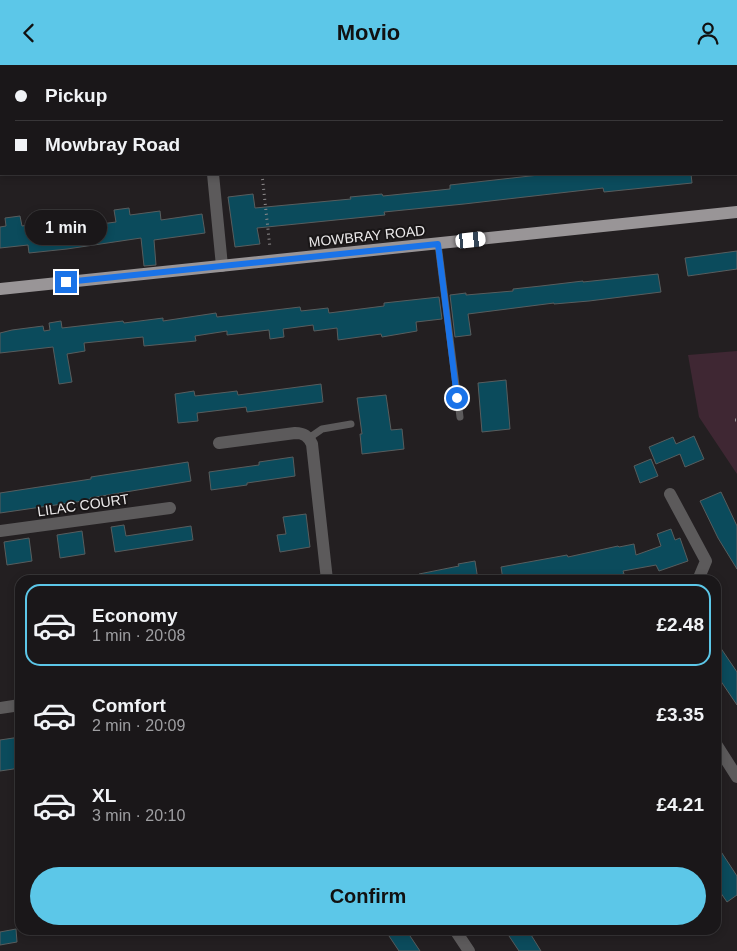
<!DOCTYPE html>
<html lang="en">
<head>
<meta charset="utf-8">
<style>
	:root { --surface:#1a1719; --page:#232022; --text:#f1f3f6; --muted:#9f9fa2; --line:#383638; --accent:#5cc7e8 }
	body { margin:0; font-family:Helvetica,sans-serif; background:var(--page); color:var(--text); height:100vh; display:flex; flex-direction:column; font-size:19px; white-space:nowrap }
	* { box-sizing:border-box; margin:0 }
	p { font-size:16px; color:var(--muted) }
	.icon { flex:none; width:28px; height:28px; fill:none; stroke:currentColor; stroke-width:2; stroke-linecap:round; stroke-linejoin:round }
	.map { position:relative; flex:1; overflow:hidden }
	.sheet { position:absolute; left:15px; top:510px; width:706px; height:360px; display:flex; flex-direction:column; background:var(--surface); border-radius:15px; box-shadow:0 2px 8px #0003,0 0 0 1px var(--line) }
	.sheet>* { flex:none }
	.banner { position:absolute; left:0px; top:0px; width:738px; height:110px; box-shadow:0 2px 8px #0003,0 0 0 1px var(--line); display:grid; align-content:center; height:110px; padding:0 15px; background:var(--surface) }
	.end { position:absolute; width:22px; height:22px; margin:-11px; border:6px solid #1a73e8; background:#fff; box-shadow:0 0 0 2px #fff }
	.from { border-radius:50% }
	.bubble { position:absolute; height:35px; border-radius:18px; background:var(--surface); box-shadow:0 2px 8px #0003,0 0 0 1px var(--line); font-size:16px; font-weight:700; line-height:35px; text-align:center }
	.car { position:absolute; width:15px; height:30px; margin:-15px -8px; border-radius:6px; box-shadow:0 0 4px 1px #0007; background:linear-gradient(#fff 24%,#345 0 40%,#fff 0 76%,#345 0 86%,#fff 0) }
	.banner b { display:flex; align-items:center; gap:18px; height:48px; font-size:19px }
	.banner b+b { border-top:1px solid var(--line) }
	.banner i { width:12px; height:12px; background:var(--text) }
	ul { padding:9px 0 0; list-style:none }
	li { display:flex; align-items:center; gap:15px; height:82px; margin:0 10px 8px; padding:0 5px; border:2px solid transparent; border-radius:15px }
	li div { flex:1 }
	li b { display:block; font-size:19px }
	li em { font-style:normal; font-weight:700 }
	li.current { border-color:var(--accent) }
	li>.icon { width:45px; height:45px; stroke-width:1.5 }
	.primary-button { display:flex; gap:10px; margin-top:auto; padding:10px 15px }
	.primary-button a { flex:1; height:58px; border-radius:30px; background:var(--accent); color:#111; font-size:20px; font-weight:700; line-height:58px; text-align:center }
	header { display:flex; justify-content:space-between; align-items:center; height:65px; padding:0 15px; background:var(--accent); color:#111; font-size:22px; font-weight:700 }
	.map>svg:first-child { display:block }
</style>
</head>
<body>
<header><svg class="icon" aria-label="back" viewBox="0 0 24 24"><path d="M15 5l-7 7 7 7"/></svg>Movio<svg class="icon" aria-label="person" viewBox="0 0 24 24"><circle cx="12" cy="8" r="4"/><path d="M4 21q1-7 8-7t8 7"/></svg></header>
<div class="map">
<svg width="737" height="886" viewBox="0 0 737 886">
	<rect width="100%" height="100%" fill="#231f21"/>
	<!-- green -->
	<path fill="#3f2733" d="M 737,286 L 737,409 L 699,352 L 688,290 Z"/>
	<!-- building -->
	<g fill="#0b4b5c" stroke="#585d5e">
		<path d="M 548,109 L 691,109 L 692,118 L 604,127 L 603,123 L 464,139 L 384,147 L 385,150 L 257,163 L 260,179 L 235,182 L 228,132 L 253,129 L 255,143 L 351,134 L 350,132 L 382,129 L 383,131 L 450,124 L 450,120 Z"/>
		<path d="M 129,143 L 130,150 L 160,146 L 161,155 L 202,149 L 205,168 L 154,175 L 156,200 L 144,201 L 141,173 L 67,184 L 29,188 L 28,180 L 0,183 L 0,162 L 6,161 L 5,153 L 20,151 L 22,161 L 39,158 L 40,167 L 116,157 L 114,145 Z"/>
		<path d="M 737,186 L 737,204 L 688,211 L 685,193 Z"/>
		<path d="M 658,209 L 661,227 L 589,236 L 554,239 L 554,238 L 468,249 L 471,270 L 455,272 L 450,230 L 466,228 L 466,230 L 513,226 L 513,224 L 541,221 L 583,216 L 583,217 Z"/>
		<path d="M 439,232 L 442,254 L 416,257 L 417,266 L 382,272 L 381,269 L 338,275 L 337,263 L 314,266 L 313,260 L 283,264 L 284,272 L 270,274 L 269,265 L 227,270 L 227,266 L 195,271 L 196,276 L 144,281 L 143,272 L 84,278 L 85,286 L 67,289 L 72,317 L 59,319 L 53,282 L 0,288 L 0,268 L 12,265 L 43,261 L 44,266 L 50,265 L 49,258 L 61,256 L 62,263 L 123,256 L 124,258 L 163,253 L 163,256 L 216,248 L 217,252 L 300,242 L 301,246 L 328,243 L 329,248 L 384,241 L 384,238 Z"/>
		<path d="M 506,315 L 510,364 L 482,367 L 478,318 Z"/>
		<path d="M 321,319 L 323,337 L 247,347 L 246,342 L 197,348 L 198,356 L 178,358 L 175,329 L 194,326 L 195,331 L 237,326 L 238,330 Z"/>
		<path d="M 386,330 L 391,365 L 402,364 L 404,384 L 362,389 L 360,369 L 362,369 L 357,333 Z"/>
		<path d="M 694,371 L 704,394 L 685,402 L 680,389 L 656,399 L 649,382 L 673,372 L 676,379 Z"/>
		<path d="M 293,392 L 295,411 L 247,418 L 247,420 L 211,425 L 209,407 L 259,400 L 259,397 Z"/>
		<path d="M 651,394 L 658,411 L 640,418 L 634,401 Z"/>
		<path d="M 188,397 L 191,416 L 90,433 L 90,435 L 0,448 L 0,428 L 91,414 L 91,412 Z"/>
		<path d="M 721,427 L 737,461 L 737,504 L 718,473 L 700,436 Z"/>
		<path d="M 306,449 L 310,482 L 280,487 L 277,470 L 286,469 L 283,452 Z"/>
		<path d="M 124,460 L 126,471 L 191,461 L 193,475 L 115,487 L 111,462 Z"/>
		<path d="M 671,464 L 675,475 L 680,473 L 688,496 L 659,506 L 656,500 L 623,506 L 624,509 L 594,515 L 503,515 L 501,502 L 567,490 L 568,492 L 618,481 L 619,482 L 634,479 L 636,490 L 661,481 L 657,469 Z"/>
		<path d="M 82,466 L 85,489 L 60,493 L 57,470 Z"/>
		<path d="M 29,473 L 32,496 L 7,500 L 4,477 Z"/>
		<path d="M 475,496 L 478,515 L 420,515 L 419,509 L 459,501 L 458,499 Z"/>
		<path d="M 716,576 L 737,607 L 737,640 L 716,609 Z"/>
		<path d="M 20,672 L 20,703 L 0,706 L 0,675 Z"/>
		<path d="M 716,779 L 737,811 L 737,830 L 727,837 L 716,821 Z"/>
		<path d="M 16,864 L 17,877 L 0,880 L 0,867 Z"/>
		<path d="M 385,865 L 406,865 L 420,886 L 399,886 Z"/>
		<path d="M 505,865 L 528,865 L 541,886 L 519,886 Z"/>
	</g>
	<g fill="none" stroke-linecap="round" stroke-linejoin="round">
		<!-- path -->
		<g stroke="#8f8c8d" stroke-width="3" stroke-dasharray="1 4" stroke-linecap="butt">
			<path d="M 262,109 L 270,183"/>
			<path d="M 735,355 L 737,355"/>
		</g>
		<!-- lane -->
		<g stroke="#5c5a5b" stroke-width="7">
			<path d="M 730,1 L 736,1"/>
			<path d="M 438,179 L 460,352"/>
			<path d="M 309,373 L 322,364 L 351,359"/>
		</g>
		<!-- street -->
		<g stroke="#5c5a5b" stroke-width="12">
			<path d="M 643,1 L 643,0"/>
			<path d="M 213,109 L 222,201"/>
			<path d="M 219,378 L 295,368 C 304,368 308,371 312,379 L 327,515"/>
			<path d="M 670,429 L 706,496 L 698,515"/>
			<path d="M 0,466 L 170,443"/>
			<path d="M 0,643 L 20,640"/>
			<path d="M 716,679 L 737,712"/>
			<path d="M 455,865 L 469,886"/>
		</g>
		<!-- primary -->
		<path stroke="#999597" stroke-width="12" d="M 0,224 L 737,147"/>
	</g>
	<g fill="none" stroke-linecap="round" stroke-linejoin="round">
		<!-- route -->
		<path stroke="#1a73e8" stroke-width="6" d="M 66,217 L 438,179 L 457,333"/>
	</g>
	<g text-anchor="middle" stroke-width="4" stroke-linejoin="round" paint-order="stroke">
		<!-- street labels -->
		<g font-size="14" fill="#ebe9ea" stroke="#191617">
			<text transform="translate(367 171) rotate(-6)" y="5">MOWBRAY ROAD</text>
			<text transform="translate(83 440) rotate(-8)" y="5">LILAC COURT</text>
		</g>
	</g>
</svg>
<i class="end from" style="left:457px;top:333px"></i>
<i class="end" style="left:66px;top:217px"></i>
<div class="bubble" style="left:25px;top:145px;width:82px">1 min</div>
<i class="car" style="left:471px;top:175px;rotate:84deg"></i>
<div class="banner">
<b><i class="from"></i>Pickup</b>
<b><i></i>Mowbray Road</b>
</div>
<section class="sheet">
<ul>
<li class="current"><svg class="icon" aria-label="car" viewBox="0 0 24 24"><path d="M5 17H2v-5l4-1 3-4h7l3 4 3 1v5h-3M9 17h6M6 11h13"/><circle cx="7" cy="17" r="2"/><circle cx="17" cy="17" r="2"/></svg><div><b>Economy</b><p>1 min · 20:08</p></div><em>£2.48</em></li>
<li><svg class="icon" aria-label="car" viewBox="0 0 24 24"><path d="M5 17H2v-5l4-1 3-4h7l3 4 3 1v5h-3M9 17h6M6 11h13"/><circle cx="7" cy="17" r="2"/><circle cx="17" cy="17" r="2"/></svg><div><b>Comfort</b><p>2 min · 20:09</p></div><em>£3.35</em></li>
<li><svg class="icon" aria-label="car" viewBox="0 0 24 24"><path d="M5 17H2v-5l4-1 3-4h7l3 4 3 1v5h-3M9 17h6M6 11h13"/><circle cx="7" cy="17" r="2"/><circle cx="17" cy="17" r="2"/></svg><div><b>XL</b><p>3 min · 20:10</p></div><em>£4.21</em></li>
</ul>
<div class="primary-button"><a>Confirm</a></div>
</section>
</div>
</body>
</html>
